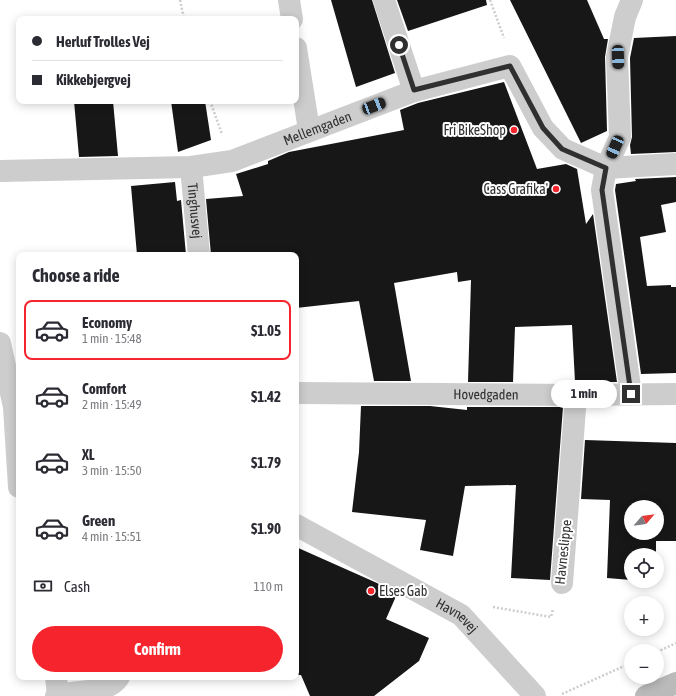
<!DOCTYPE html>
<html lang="en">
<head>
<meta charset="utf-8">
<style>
	:root { --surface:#fff; --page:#f7f7f7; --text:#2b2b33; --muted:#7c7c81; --line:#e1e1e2; --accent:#f5242d }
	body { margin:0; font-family:"Asap Condensed",sans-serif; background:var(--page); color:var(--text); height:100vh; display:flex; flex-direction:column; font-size:15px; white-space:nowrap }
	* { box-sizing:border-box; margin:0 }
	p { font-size:13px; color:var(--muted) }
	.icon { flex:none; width:22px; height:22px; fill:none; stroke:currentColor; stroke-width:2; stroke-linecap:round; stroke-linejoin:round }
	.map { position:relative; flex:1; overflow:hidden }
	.details { position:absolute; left:16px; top:252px; width:283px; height:428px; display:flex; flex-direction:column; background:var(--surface); border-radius:8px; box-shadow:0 2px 10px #0003 }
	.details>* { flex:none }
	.guide { position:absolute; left:16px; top:16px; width:283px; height:88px; border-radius:8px; box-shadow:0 2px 10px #0003; display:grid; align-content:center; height:88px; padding:0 16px; background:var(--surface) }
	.needle { width:26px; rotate:62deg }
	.buttons { position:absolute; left:624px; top:500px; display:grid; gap:8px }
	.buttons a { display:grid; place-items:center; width:40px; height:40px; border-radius:50%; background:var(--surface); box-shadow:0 2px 10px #0003; font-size:20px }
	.end { position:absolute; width:18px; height:18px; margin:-9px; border:5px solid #303030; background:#fff; box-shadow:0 0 0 2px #fff }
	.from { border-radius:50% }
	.bubble { position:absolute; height:28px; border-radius:14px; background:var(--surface); box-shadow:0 2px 10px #0003; font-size:13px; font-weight:700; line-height:28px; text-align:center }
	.car { position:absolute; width:12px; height:24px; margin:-12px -6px; border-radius:5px; box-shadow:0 0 3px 1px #0007; background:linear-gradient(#222 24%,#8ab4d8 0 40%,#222 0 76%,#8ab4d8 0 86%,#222 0) }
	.guide b { display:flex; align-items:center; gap:14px; height:38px; font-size:15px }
	.guide b+b { border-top:1px solid var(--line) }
	.guide i { width:10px; height:10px; background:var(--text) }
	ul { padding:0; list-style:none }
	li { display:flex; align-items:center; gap:12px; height:60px; margin:0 8px 6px; padding:0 8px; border:2px solid transparent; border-radius:8px }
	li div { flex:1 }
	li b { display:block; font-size:15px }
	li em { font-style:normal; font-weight:700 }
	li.current { border-color:var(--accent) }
	li>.icon { width:36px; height:36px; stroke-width:1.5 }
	h2 { padding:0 16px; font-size:18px; line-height:48px }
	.pay { display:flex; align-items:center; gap:10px; height:44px; padding:0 16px; font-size:15px }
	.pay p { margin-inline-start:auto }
	.primary-button { display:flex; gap:8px; margin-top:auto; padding:8px 16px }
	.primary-button a { flex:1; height:46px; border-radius:24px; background:var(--accent); color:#fff; font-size:16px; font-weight:700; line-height:46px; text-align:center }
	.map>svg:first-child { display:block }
</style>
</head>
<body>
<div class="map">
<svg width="676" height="696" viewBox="0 0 676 696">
	<rect width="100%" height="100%" fill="#fff"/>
	<!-- building -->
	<g fill="#171717" fill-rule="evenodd">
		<path d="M 331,0 L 372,0 L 395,73 L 356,87 Z"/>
		<path d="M 397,0 L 486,0 L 487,5 L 408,31 Z"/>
		<path d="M 510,0 L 587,0 L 604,39 L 608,39 L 605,57 L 607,131 L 581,143 Z"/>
		<path d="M 676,36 L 676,152 L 631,154 L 630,145 L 632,137 L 630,58 L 634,38 Z"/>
		<path d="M 504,82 L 537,169 L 566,164 L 577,169 L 586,224 L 593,214 L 617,382 L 575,382 L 572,325 L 515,327 L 513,382 L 468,382 L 471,280 L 458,282 L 457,272 L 394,283 L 411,381 L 374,381 L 359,301 L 296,308 L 296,255 L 211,255 L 206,199 L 243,196 L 236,174 L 268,164 L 268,161 L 289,152 L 404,130 L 400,110 L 418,103 Z"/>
		<path d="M 74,101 L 113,101 L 118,156 L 79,157 Z"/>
		<path d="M 171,101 L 205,101 L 211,140 L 178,152 Z"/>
		<path d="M 676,177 L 676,202 L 661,205 L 666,232 L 640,237 L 647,286 L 671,285 L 671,287 L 676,287 L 676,373 L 641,374 L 615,190 L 616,184 L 636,181 L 635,179 Z"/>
		<path d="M 175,182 L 177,201 L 181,200 L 186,255 L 137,255 L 131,186 Z"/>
		<path d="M 361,406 L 430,406 L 467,410 L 467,407 L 563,407 L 550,580 L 511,578 L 516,485 L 465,486 L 453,556 L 420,550 L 426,520 L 352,512 L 359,452 Z"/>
		<path d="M 585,440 L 676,443 L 676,541 L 656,541 L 656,555 L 631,555 L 631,580 L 607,578 L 610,500 L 581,499 ZM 631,507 L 657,507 L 657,533 L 631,533 Z"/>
		<path d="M 296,547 L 377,583 L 397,594 L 386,619 L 429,638 L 419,661 L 374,696 L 310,696 L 301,675 L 296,675 Z"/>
	</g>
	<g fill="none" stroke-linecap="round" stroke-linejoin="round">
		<!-- path -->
		<g stroke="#cdcdcd" stroke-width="2.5" stroke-dasharray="2 2" stroke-linecap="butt">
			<path d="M 180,0 L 184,19"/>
			<path d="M 490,0 L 504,38"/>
			<path d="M 210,101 L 222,134"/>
			<path d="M 493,607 L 551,617 L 553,609"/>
			<path d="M 657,652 L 676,643"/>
			<path d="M 562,694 L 631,663"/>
		</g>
		<!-- street -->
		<g stroke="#cdcdcd" stroke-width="22">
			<path d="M 289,0 L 292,19"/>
			<path d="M 384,0 L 414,91"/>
			<path d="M 296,48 L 309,130"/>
			<path id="s1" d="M 191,167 L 199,255"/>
			<path id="s2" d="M 0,171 L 191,167 L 232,161 L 414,91 L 510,66 L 543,128 L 563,149 L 606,168 L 676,164"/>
			<path d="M 0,343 L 14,407 L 19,487"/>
			<path id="s3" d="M 296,393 L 576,395 L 676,394"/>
			<path d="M 631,394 L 602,190 L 606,168 L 620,137 L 617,57 L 625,17 L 632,0"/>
			<path id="s4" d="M 296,525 L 461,615 L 535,696"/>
			<path d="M 562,583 L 576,395"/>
			<path d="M 56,677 L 58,695"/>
			<path d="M 56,696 C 75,689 106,696 119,677"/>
		</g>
		<!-- secondary -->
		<path stroke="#bababa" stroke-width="22" d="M 646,696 L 676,683"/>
	</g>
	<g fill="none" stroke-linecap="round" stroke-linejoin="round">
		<!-- route -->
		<path stroke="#303030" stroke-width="5" d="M 399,45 L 414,90 L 510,66 L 543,128 L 562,149 L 606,168 L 602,190 L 631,394"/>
	</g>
	<!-- markers -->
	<g fill="#f5242d" stroke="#fff" stroke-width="1.5">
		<circle cx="514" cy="130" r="4"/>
		<circle cx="556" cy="189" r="4"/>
		<circle cx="371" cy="591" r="4"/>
	</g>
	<g text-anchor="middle" stroke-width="4" stroke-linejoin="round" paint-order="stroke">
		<!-- street labels -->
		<g font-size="14" fill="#303030" stroke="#fff">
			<text dy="5" stroke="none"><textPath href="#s2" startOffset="324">Mellemgaden</textPath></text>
			<text dy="5" stroke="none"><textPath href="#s1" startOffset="44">Tinghusvej</textPath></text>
			<text dy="5" stroke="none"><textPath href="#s3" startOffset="190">Hovedgaden</textPath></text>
			<text transform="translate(563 552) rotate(-84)" y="5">Havneslippe</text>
			<text dy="5" stroke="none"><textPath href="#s4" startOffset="185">Havnevej</textPath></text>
		</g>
		<!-- poi labels -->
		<g font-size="14" fill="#303030" stroke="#fff" text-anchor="end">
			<text x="506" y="135">Fri BikeShop</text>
			<text x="548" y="194">Cass Grafika'</text>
			<text x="379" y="596" text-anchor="start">Elses Gab</text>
		</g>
	</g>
</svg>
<div class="buttons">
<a><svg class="needle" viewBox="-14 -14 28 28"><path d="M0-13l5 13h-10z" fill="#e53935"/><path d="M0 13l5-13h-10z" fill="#7c7c81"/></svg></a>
<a><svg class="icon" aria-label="locate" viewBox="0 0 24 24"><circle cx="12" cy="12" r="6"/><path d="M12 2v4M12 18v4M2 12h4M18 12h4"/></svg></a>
<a>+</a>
<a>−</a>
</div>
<i class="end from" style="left:399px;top:45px"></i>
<i class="end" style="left:631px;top:394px"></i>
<div class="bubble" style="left:551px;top:380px;width:66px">1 min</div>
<i class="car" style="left:618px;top:57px;rotate:178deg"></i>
<i class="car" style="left:374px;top:106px;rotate:69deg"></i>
<i class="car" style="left:615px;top:147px;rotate:204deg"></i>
<div class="guide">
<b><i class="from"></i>Herluf Trolles Vej</b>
<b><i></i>Kikkebjergvej</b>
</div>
<section class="details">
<h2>Choose a ride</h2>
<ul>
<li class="current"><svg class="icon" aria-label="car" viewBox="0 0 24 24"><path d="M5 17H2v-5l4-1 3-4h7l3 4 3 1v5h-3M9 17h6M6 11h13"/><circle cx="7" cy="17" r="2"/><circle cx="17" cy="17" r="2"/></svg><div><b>Economy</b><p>1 min · 15:48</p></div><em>$1.05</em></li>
<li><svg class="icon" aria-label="car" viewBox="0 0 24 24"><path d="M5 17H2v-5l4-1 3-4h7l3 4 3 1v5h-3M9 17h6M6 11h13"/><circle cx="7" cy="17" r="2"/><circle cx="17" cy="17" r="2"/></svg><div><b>Comfort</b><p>2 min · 15:49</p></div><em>$1.42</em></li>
<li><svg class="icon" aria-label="car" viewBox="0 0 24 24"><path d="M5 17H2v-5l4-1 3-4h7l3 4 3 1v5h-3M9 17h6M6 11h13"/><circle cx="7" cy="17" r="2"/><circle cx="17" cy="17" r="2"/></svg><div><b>XL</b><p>3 min · 15:50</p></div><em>$1.79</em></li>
<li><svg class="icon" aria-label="car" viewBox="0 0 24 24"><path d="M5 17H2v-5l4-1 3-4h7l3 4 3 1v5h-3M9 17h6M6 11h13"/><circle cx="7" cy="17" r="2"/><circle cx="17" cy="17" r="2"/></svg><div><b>Green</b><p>4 min · 15:51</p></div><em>$1.90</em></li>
</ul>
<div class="pay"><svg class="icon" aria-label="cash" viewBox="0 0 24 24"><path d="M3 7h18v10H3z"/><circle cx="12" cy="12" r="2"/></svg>Cash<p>110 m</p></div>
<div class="primary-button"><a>Confirm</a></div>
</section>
</div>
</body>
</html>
